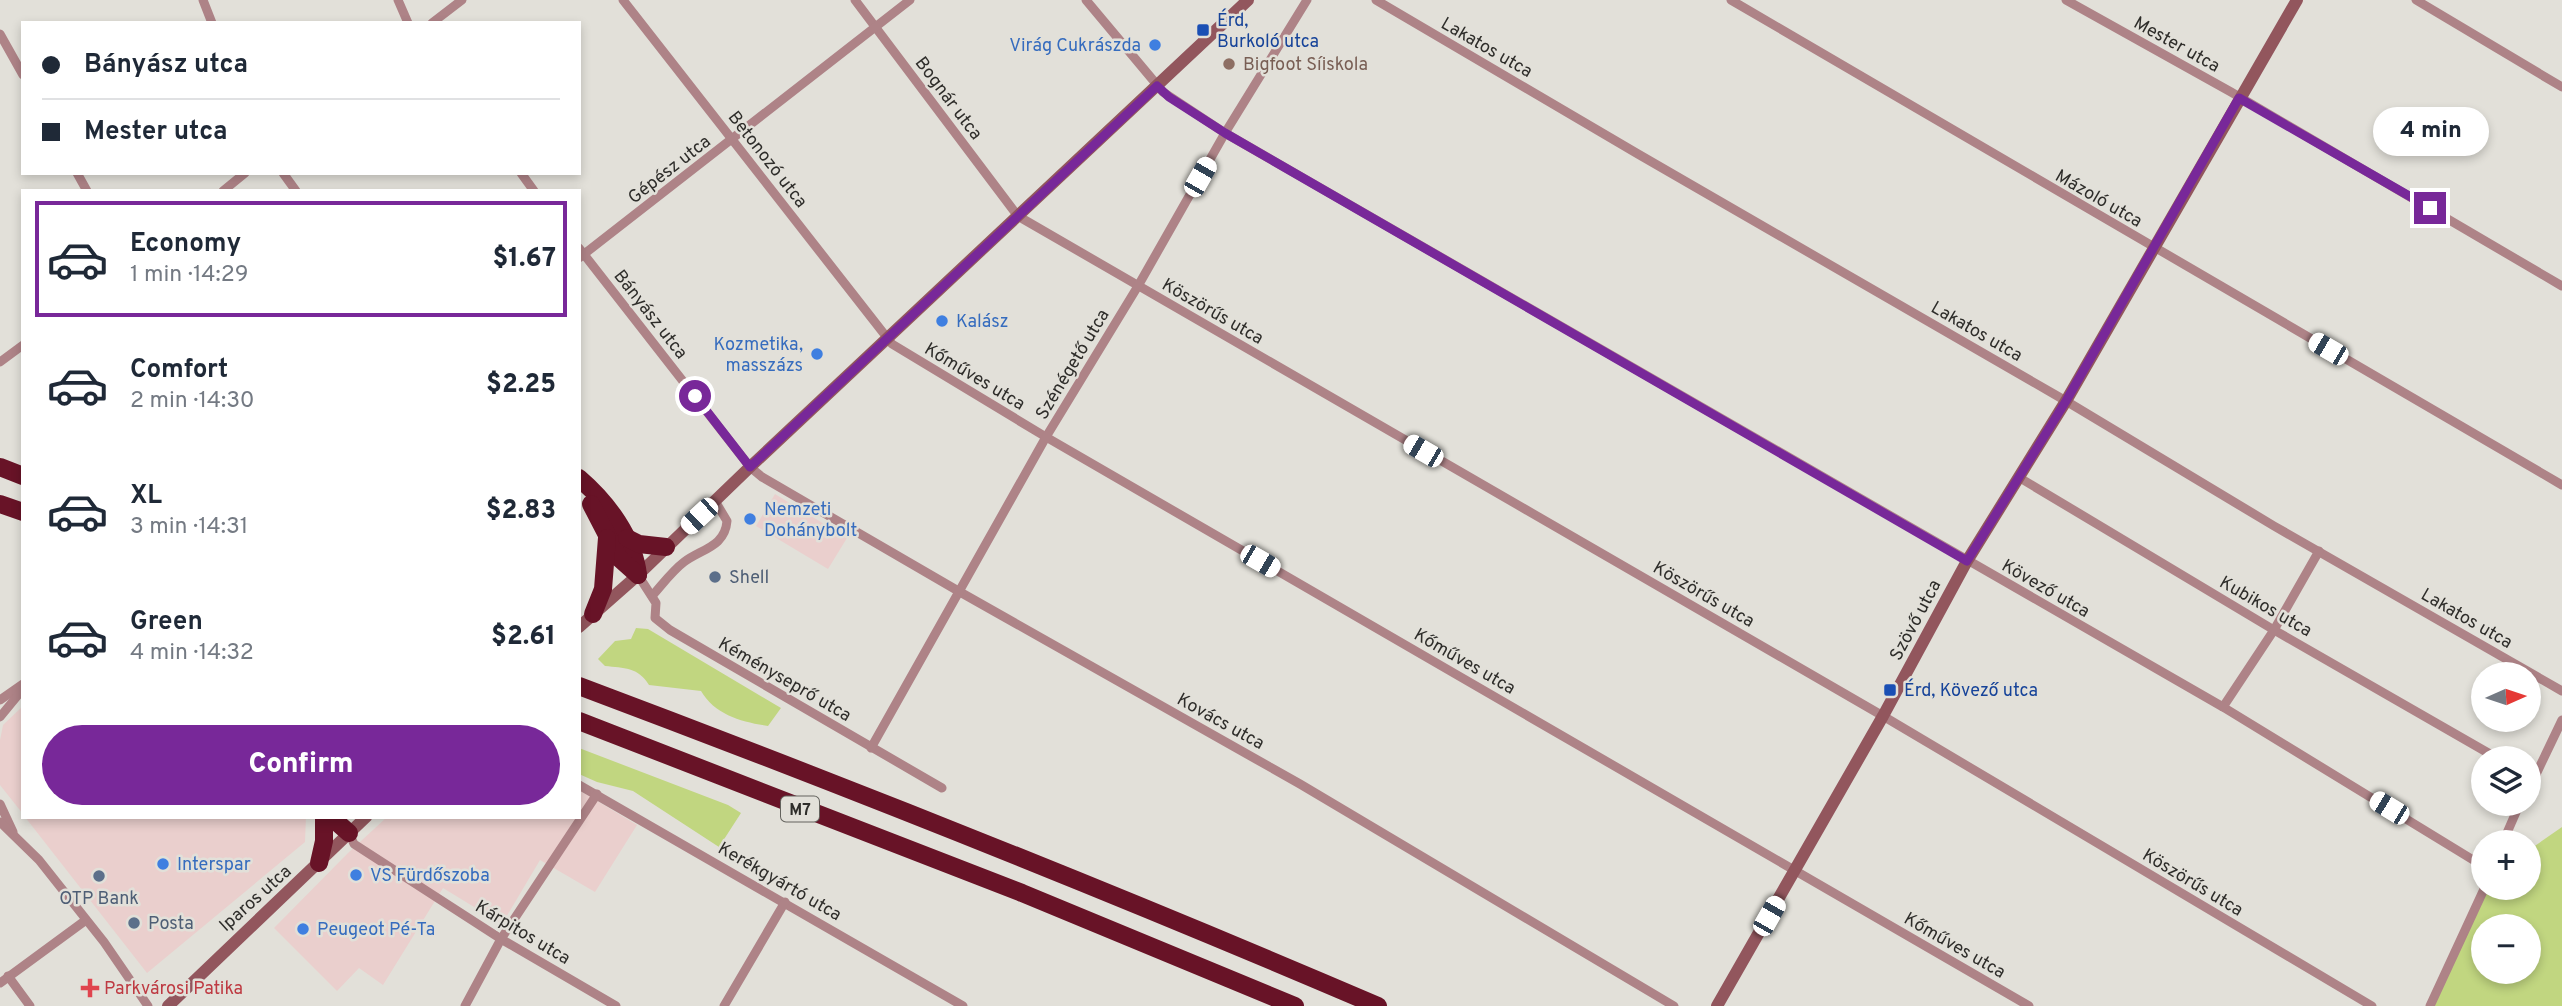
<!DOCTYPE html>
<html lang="en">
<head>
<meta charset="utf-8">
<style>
	:root { --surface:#fff; --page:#f6f6f7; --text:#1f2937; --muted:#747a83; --line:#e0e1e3; --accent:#782899 }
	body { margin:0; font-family:Overpass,sans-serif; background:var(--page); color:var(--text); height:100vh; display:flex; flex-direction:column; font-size:26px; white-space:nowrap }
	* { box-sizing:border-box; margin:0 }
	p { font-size:23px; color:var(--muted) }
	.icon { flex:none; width:38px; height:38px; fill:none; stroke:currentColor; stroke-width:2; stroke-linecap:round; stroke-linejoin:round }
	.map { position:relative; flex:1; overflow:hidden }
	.panel { position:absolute; left:21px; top:189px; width:560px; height:630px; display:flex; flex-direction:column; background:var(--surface); border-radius:0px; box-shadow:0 4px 10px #0003 }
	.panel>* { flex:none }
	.top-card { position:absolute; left:21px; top:21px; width:560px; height:154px; border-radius:0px; box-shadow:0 4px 10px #0003; display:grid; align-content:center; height:154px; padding:0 21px; background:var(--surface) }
	.needle { width:46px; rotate:87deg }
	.buttons { position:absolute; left:2471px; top:662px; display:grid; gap:14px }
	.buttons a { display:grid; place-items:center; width:70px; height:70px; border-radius:50%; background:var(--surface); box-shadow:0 4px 10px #0003; font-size:35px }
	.end { position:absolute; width:32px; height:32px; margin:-16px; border:9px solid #782899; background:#fff; box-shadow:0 0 0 4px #fff }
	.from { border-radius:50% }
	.bubble { position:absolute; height:49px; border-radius:24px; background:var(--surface); box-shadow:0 4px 10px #0003; font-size:23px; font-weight:800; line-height:49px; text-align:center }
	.car { position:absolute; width:21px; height:42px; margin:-21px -10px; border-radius:9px; box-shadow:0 0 5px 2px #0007; background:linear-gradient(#fff 24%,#345 0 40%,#fff 0 76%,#345 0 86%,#fff 0) }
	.top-card b { display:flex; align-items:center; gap:24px; height:66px; font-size:26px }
	.top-card b+b { border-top:2px solid var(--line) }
	.top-card i { width:18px; height:18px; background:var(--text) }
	ul { padding:12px 0 0; list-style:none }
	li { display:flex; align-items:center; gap:21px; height:116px; margin:0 14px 10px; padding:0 7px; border:4px solid transparent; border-radius:0px }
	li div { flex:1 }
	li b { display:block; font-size:26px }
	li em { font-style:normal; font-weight:800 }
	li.selected { border-color:var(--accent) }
	li>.icon { width:63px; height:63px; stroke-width:1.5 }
	.primary-button { display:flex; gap:14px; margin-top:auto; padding:14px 21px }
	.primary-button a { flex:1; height:80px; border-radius:42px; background:var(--accent); color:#fff; font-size:28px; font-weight:800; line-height:80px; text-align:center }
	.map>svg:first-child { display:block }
</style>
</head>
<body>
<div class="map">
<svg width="2562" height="1006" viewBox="0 0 2562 1006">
	<rect width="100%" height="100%" fill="#e2e0d9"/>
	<!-- commercial -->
	<g fill="#eacfcd">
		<path d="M 775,494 L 847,538 L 828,569 L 756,526 Z"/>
		<path d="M 23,706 L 23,814 L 0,785 L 0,740 L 3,725 Z"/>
		<path d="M 579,790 L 637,825 L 595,892 L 540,860 L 502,924 L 443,888 L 383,985 L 359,968 L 337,991 L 274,928 L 348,853 L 387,817 L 579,817 Z"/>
		<path d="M 25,817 L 306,817 L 305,842 L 147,973 Z"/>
	</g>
	<!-- green -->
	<g fill="#c1d680" fill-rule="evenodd">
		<path d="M 636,628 L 648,629 L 781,708 L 768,726 C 742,722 715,715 701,691 L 649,685 C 638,667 624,668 605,666 L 598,659 L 615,641 L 631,639 Z"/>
		<path d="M 579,748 L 728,805 L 741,813 L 719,847 L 633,791 L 597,782 L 579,774 Z"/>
		<path d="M 2562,827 L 2562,1006 L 2430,1006 L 2485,887 L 2529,887 L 2529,850 ZM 2483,926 L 2529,926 L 2529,971 L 2483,971 Z"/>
	</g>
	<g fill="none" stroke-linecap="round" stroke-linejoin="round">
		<!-- street -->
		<g stroke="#ae8387" stroke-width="9">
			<path d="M 203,0 L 212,23"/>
			<path d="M 398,0 L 408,23"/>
			<path d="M 623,0 L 892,344 L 1046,437 L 2029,1006"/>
			<path d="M 855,0 L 1017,215 L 1023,219 L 1883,716 L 2372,1006"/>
			<path d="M 1086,0 L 1163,92 L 1225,133 L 2223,707 L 2483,866"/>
			<path d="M 1376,0 L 1638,154 L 2066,401 L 2274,526 L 2562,691"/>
			<path d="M 1731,0 L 2562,485"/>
			<path d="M 2066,0 L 2231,92 L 2562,286"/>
			<path d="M 2416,0 L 2562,87"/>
			<path d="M 432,23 L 462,0"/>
			<path d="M 0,34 L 23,75"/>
			<path d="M 77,173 L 87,191"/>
			<path d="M 283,173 L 296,191"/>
			<path d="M 521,173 L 534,191"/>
			<path d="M 223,191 L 245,173"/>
			<path d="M 579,248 L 750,467 L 762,477 L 960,592 L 1300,784 L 1674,1006"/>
			<path d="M 579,258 L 910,0"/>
			<path d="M 0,362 L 23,345"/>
			<path d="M 2020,478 L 2274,630 L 2497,758"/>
			<path d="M 638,575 L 656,603 L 655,618 L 670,630 L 942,788"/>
			<path d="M 652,596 C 662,585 672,571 684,562 C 701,549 725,547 727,521 L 715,501"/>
			<path d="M 0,700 L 23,684"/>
			<path d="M 2223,707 L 2274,630 L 2319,551"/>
			<path d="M 0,717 L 23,689"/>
			<path d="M 871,748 L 1046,437 L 1138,286 L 1225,133 L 1307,0"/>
			<path d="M 579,785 L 963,1006"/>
			<path d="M 2529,789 L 2562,720"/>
			<path d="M 0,804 L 13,832"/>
			<path d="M 0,822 L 39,860 L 104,942 L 148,1006"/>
			<path d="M 349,833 L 354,844 L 501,939 L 616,1006"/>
			<path d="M 2503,842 L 2520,803"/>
			<path d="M 8,976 L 30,1006"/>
			<path d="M 0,983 L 86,920"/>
			<path d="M 465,1006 L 501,939 L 597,794"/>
			<path d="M 724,1006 L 785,902"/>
			<path d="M 2430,1006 L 2485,887"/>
		</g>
		<!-- secondary -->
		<g stroke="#92565d" stroke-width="12">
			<path d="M 579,627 L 638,575 L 750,467 L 1248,0"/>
			<path d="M 168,1006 L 366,817"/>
			<path d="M 1717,1006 L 1883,716 L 1967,561 L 2066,401 L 2297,0"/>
		</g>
		<!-- highway -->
		<g stroke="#681327" stroke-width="18">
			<path d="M 0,467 L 23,476"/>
			<path d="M 579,478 C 607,502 634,538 638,575"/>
			<path d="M 0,504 L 23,512"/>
			<path d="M 591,504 L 619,558 L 638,575"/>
			<path d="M 627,538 L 639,544 L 666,547"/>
			<path d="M 593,614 L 603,589 L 607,538"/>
			<path d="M 579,686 C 848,787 1114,893 1378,1006"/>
			<path d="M 579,721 L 1022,893 L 1295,1006"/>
			<path d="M 331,817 L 349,833"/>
			<path d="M 319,863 L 324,841 L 324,817"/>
		</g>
	</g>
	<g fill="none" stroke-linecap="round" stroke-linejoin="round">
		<!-- route -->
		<path stroke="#782899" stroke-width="9" d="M 695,396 L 750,467 L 1157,86 L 1169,97 L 1225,133 L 1967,561 L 2066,401 L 2239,98 L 2430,208"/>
	</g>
	<!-- markers -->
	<g fill="#1a4fb4" stroke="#e2e0d9" stroke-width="2.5">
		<rect x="1196" y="23" width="14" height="14" rx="3.5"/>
		<rect x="1883" y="683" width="14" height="14" rx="3.5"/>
	</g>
	<g fill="#3f7fe0" stroke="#e2e0d9" stroke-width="2.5">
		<circle cx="1155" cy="45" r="7"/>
		<circle cx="942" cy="321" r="7"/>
		<circle cx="817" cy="354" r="7"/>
		<circle cx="750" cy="519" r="7"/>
		<circle cx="163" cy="864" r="7"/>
		<circle cx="356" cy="875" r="7"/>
		<circle cx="303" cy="929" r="7"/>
	</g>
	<circle fill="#8d6e63" stroke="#e2e0d9" stroke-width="2.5" cx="1229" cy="64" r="7"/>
	<g fill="#5c6f8a" stroke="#e2e0d9" stroke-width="2.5">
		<circle cx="715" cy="577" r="7"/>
		<circle cx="99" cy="876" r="7"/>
		<circle cx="134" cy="923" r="7"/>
	</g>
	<path fill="#e0444e" stroke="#e2e0d9" stroke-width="2.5" d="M86.5 977.5h7v7h7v7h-7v7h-7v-7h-7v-7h7z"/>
	<g text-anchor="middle" stroke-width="5" stroke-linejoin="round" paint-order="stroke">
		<!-- shield labels -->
		<rect fill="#e2e0d9" stroke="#64635e" stroke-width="2" x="781" y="796.5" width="38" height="25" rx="5"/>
		<g font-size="16" font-weight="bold" fill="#2e2d2a">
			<text x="800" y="815">M7</text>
		</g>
		<!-- transit labels -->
		<g font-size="18" fill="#164399" stroke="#e2e0d9" text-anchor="start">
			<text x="1217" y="26">Érd,<tspan x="1217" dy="21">Burkoló utca</tspan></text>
			<text x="1904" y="696">Érd, Kövező utca</text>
		</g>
		<!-- street labels -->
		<g font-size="18" fill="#2e2d2a" stroke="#e2e0d9">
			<text transform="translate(2177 44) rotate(29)" y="6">Mester utca</text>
			<text transform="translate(1487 47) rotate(30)" y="6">Lakatos utca</text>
			<text transform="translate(949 98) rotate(53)" y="6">Bognár utca</text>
			<text transform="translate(768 159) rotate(52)" y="6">Betonozó utca</text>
			<text transform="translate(669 169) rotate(-38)" y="6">Gépész utca</text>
			<text transform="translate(2099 198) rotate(30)" y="6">Mázoló utca</text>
			<text transform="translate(1213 311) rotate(30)" y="6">Köszörűs utca</text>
			<text transform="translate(651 314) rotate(52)" y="6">Bányász utca</text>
			<text transform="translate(1977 331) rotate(30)" y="6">Lakatos utca</text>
			<text transform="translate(1072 364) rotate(-59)" y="6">Szénégető utca</text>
			<text transform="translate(975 376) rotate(31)" y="6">Kőműves utca</text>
			<text transform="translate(2046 588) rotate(30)" y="6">Kövező utca</text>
			<text transform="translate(1704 594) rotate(30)" y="6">Köszörűs utca</text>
			<text transform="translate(2266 606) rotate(30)" y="6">Kubikos utca</text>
			<text transform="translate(2467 618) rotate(30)" y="6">Lakatos utca</text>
			<text transform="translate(1915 620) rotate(-62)" y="6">Szövő utca</text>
			<text transform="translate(1465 661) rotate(30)" y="6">Kőműves utca</text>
			<text transform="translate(785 679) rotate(30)" y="6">Kéményseprő utca</text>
			<text transform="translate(1221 721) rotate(29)" y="6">Kovács utca</text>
			<text transform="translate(780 881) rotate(30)" y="6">Kerékgyártó utca</text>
			<text transform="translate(2193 882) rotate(31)" y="6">Köszörűs utca</text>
			<text transform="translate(255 898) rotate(-42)" y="6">Iparos utca</text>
			<text transform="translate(523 932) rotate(31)" y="6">Kárpitos utca</text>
			<text transform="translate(1955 945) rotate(30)" y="6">Kőműves utca</text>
		</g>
		<!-- shop labels -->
		<g font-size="18" fill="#366cbe" stroke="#e2e0d9" text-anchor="start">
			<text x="1141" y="51" text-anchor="end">Virág Cukrászda</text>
			<text x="956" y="327">Kalász</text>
			<text x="803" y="350" text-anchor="end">Kozmetika,<tspan x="803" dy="21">masszázs</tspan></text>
			<text x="764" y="515">Nemzeti<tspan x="764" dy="21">Dohánybolt</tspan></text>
			<text x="177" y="870">Interspar</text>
			<text x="370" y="881">VS Fürdőszoba</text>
			<text x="317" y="935">Peugeot Pé-Ta</text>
		</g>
		<!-- education labels -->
		<g font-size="18" fill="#785e54" stroke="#e2e0d9" text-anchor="start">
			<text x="1243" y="70">Bigfoot Síiskola</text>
		</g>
		<!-- service labels -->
		<g font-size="18" fill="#4e5e75" stroke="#e2e0d9" text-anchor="start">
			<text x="729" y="583">Shell</text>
			<text x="99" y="904" text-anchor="middle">OTP Bank</text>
			<text x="148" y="929">Posta</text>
		</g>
		<!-- health labels -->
		<g font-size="18" fill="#be3a42" stroke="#e2e0d9" text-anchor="start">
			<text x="104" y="994">Parkvárosi Patika</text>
		</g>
	</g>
</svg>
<div class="buttons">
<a><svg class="needle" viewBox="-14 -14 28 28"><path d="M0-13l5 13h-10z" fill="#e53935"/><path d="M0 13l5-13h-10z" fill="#747a83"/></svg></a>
<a><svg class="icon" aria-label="layers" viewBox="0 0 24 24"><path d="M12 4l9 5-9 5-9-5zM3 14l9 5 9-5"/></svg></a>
<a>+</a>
<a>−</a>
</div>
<i class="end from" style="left:695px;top:396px"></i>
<i class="end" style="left:2430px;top:208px"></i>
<div class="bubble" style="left:2373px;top:107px;width:116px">4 min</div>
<i class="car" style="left:1200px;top:177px;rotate:30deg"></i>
<i class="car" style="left:2328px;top:349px;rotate:300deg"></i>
<i class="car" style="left:1423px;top:451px;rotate:300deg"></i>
<i class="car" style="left:699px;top:516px;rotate:227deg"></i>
<i class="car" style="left:1260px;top:561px;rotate:120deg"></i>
<i class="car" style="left:2389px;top:808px;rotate:301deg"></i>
<i class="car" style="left:1769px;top:916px;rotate:30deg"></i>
<div class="top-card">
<b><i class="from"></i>Bányász utca</b>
<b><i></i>Mester utca</b>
</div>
<section class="panel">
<ul>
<li class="selected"><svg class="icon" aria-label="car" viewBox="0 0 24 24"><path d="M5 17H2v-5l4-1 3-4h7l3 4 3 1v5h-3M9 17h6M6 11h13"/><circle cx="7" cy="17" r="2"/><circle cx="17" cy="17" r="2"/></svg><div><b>Economy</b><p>1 min · 14:29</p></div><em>$1.67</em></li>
<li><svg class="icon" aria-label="car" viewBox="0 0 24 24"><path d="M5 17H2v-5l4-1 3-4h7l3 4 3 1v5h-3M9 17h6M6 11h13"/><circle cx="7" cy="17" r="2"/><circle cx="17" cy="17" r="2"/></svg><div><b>Comfort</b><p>2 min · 14:30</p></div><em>$2.25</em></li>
<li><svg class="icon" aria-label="car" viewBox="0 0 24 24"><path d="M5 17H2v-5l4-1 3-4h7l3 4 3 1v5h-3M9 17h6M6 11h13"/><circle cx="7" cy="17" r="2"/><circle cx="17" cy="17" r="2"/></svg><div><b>XL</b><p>3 min · 14:31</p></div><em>$2.83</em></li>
<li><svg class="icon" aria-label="car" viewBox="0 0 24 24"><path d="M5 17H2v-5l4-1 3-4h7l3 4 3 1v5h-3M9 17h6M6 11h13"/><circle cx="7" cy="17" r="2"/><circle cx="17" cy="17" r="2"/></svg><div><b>Green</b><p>4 min · 14:32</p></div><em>$2.61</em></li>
</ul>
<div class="primary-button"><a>Confirm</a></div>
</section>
</div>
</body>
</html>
